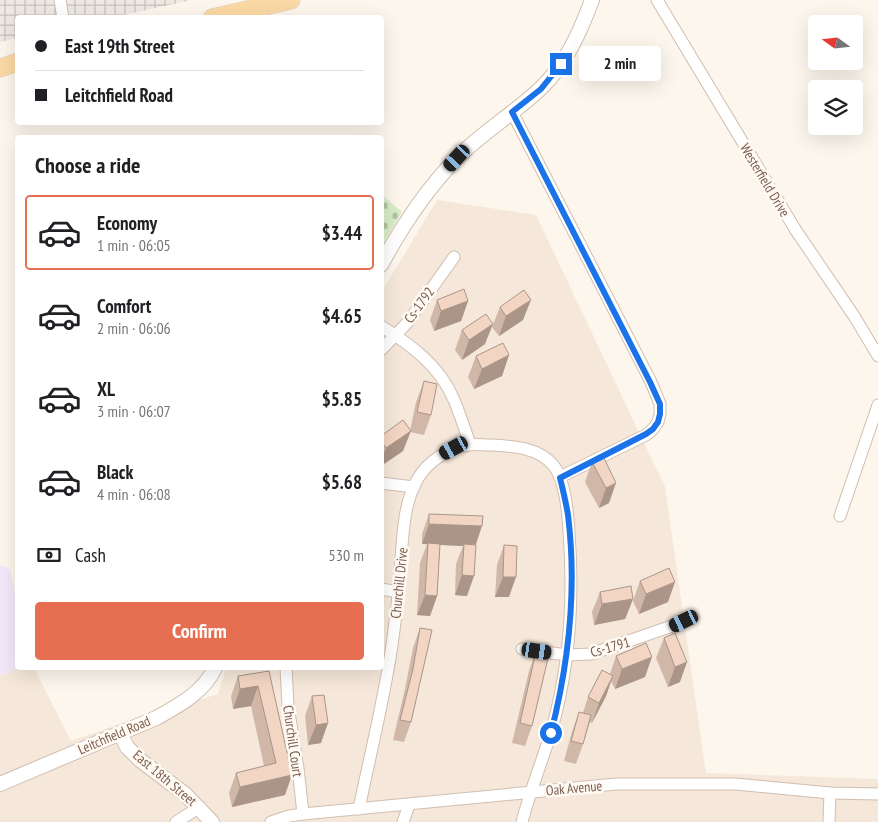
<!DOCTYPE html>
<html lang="en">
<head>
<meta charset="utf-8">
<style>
	:root { --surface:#fff; --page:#f2f2f2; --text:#202124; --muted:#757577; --line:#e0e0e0; --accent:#e76f51 }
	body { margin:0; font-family:"PT Sans Narrow",sans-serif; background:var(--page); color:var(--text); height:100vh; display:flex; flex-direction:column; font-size:19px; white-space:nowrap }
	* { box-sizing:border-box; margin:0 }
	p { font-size:16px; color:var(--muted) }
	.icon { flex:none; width:28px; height:28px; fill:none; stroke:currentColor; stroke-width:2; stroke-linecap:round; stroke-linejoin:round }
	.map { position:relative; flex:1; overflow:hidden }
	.details { position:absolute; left:15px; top:135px; width:369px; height:535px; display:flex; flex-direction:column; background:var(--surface); border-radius:5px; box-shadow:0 5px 20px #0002 }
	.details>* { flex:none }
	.top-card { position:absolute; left:15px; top:15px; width:369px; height:110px; border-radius:5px; box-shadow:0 5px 20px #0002; display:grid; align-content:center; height:110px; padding:0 20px; background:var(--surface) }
	.needle { width:32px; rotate:285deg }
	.buttons { position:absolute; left:808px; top:15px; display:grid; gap:10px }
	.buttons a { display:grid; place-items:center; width:55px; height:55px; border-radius:5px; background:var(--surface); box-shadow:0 5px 20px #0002; font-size:25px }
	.end { position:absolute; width:22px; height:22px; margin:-11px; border:6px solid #1a73e8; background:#fff; box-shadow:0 0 0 2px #fff }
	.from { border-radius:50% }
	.bubble { position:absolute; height:35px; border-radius:5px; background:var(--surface); box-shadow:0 5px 20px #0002; font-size:16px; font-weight:700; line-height:35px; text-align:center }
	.car { position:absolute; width:15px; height:30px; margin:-15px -8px; border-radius:6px; box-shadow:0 0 4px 1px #0007; background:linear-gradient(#222 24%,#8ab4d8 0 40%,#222 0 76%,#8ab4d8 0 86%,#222 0) }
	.top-card b { display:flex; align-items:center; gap:18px; height:48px; font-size:19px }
	.top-card b+b { border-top:1px solid var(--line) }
	.top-card i { width:12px; height:12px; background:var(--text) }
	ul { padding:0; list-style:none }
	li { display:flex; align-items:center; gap:15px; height:75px; margin:0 10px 8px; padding:0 10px; border:2px solid transparent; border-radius:5px }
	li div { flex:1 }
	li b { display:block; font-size:19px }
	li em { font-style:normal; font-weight:700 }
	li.selected { border-color:var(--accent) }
	li>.icon { width:45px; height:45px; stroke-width:1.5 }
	h2 { padding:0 20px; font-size:22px; line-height:60px }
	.pay { display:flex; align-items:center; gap:12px; height:55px; padding:0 20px; font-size:19px }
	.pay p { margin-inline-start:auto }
	.primary-button { display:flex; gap:10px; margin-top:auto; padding:10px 20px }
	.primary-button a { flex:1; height:58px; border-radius:5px; background:var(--accent); color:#fff; font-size:20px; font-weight:700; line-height:58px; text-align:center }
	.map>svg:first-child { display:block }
</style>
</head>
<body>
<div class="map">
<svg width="878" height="822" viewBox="0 0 878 822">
	<defs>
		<pattern id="industrial-grid" width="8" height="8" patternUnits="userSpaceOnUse" patternTransform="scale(1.25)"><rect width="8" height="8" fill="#efe9e4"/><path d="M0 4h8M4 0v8" fill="none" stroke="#c7c0bb"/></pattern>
		<pattern id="cemetery-stones" width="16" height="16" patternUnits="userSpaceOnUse" patternTransform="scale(1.25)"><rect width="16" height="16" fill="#d8ecc9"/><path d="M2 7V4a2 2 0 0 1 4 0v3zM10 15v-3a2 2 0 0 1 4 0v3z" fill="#b4c2a5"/></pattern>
	</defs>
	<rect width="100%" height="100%" fill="#fdf6ec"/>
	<!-- residential -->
	<path fill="#f5e8da" d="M 437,200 L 536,215 L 665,487 L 706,773 L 878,779 L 878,822 L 0,822 L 0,676 L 18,668 L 34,668 L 71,741 L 111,727 L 218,694 L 226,668 L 381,668 L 381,293 Z"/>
	<!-- industrial -->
	<path fill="url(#industrial-grid)" d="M 0,0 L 192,0 L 115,17 L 18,18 L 17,38 L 0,42 Z"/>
	<!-- education -->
	<path fill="#f3e8fa" d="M 0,565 L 10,569 L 17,603 L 18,668 L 0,676 Z"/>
	<!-- cemetery -->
	<path fill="url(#cemetery-stones)" d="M 381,194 L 402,212 L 381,247 Z"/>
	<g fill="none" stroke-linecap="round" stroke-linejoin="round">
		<defs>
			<g id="minor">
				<path d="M 60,0 L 63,18"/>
				<path d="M 657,0 L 795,229 L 854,316 L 878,356"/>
				<path d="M 512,112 L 651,382 L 660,404 L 660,414 L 658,422 L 653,429 L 646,435 L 560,477"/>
				<path d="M 381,326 C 411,345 440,366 454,400 C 460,414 465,430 470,444"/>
				<path d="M 381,350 L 408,322 L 454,257"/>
				<path d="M 381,483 L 414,487"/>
				<path d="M 840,516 L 878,405"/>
				<path d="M 381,589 L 398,592"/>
				<path d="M 522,649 L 567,655 L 591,654 L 675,625 L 693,617"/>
				<path d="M 286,668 L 288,706 L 298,768 L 303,814"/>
				<path d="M 359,809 C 370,755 384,700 392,645 C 396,617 399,588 401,559 C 403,533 404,503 417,480 C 427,462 449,447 469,445 C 476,444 483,445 490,445 C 512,446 539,447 554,466 C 565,481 568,513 569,532 C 574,599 570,667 551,732 C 542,762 530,791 522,822"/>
				<path d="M 176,822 L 200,807"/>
				<path d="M 271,822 L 289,816 L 303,814 L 616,784 L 736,784 L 830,793 L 878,794"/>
				<path d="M 403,822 L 409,805"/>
				<path d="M 829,822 L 830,793"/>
			</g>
			<g id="tertiary">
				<path d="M 381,265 C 402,226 425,191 456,159 C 482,132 514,114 541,88 C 566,64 580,32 592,0"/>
				<path d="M 120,733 L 127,747 L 140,760 L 185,794 L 212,822"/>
				<path d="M 0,784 L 156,718 C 178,706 204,692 215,668"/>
			</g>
			<g id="primary">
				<path d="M 212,18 L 291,0"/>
				<path d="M 0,68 L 18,62"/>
			</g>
		</defs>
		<!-- minor casing -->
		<use href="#minor" stroke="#d1beb0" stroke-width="13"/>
		<!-- tertiary casing -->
		<use href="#tertiary" stroke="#d1beb0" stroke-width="16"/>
		<!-- primary casing -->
		<use href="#primary" stroke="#dad1cd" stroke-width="19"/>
		<!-- minor -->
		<use href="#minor" stroke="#fff" stroke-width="11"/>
		<!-- tertiary -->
		<use href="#tertiary" stroke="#fff" stroke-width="14"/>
		<!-- primary -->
		<use href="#primary" stroke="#fbd9a5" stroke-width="18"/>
	</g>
	<!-- wall -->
	<g fill="#d1b7a8">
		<path d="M 437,300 L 468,301 L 461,321 L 434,331 L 430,320 Z"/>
		<path d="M 500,307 L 523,320 L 499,336 L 492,327 Z"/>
		<path d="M 462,330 L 485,344 L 462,360 L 455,350 Z"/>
		<path d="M 509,355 L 502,376 L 474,389 L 468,377 L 476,356 Z"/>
		<path d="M 424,381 L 431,415 L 424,435 L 410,432 L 403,451 L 381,466 L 381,436 L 410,431 L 416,402 Z"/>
		<path d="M 603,456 L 609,503 L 599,508 L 585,482 L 592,462 Z"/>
		<path d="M 429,514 L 475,545 L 467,596 L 455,595 L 456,564 L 463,546 L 440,545 L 437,596 L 430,616 L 417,615 L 420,563 L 427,544 L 422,544 L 422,534 Z"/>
		<path d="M 504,545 L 509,597 L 495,597 L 497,565 Z"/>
		<path d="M 640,581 L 668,602 L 639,614 L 633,601 Z"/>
		<path d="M 600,592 L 633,599 L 625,619 L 594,625 L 592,612 Z"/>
		<path d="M 420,628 L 411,722 L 404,742 L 393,740 L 405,689 L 413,648 Z"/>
		<path d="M 675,633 L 680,682 L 668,687 L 656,658 L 664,638 Z"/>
		<path d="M 536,651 L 532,726 L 525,746 L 512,743 L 529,671 Z"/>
		<path d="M 616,656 L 645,677 L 615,689 L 611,681 L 606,696 L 592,723 L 590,722 L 583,744 L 576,764 L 564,761 L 572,732 L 579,712 L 583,713 L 588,697 L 610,674 Z"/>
		<path d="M 269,671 L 285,795 L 232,807 L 229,793 L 236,773 L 264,766 L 251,706 L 233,709 L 231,696 L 238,676 Z"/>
		<path d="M 312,696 L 321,743 L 308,745 L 305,716 Z"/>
	</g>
	<!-- shaded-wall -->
	<g fill="#aa9588">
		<path d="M 531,300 L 523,320 L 499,336 L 506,316 Z"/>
		<path d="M 468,301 L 461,321 L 434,331 L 441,311 Z"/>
		<path d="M 493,324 L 485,344 L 462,360 L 469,340 Z"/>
		<path d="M 509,355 L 502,376 L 474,389 L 482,369 Z"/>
		<path d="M 411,431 L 403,451 L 381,466 L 381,461 L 386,448 Z"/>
		<path d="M 616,483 L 609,503 L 599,508 L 606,488 Z"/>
		<path d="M 429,524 L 482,526 L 475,547 L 464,544 L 463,546 L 422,544 Z"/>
		<path d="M 462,575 L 474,576 L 467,596 L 455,595 Z"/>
		<path d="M 503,577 L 516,577 L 509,597 L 495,597 Z"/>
		<path d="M 675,582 L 668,602 L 639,614 L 646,594 Z"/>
		<path d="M 425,595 L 437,596 L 430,616 L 417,615 Z"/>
		<path d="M 633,599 L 625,619 L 594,625 L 602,604 Z"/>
		<path d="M 652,657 L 645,677 L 615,689 L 622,669 Z"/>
		<path d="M 687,662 L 680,682 L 668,687 L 675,667 Z"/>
		<path d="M 613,676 L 606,696 L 592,723 L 599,703 Z"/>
		<path d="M 258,686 L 251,706 L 233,709 L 240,689 Z"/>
		<path d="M 328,723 L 321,743 L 308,745 L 316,725 Z"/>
		<path d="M 292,775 L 285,795 L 232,807 L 240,787 Z"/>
	</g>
	<!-- building -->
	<g fill="#f3d5c3" stroke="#aa9588">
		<path d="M 464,289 L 468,301 L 441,311 L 437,300 Z"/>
		<path d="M 524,290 L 531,300 L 506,316 L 500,307 Z"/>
		<path d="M 486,314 L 493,324 L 469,340 L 462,330 Z"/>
		<path d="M 503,343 L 509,355 L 482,369 L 476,356 Z"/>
		<path d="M 424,381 L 437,384 L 431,415 L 417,412 Z"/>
		<path d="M 403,420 L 411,431 L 386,448 L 381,441 L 381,436 Z"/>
		<path d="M 603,456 L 616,483 L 606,488 L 592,462 Z"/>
		<path d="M 429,514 L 483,516 L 482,526 L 429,524 Z"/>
		<path d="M 428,543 L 440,544 L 437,596 L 425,595 Z"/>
		<path d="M 464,544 L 476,545 L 474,576 L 462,575 Z"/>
		<path d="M 504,545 L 517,546 L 516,577 L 503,577 Z"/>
		<path d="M 669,568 L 675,582 L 646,594 L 640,581 Z"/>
		<path d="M 631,586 L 633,599 L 602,604 L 600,592 Z"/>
		<path d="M 420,628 L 432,630 L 411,722 L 400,720 L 413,669 Z"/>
		<path d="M 675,633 L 687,662 L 675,667 L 664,638 Z"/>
		<path d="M 646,643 L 652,657 L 622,669 L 616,656 Z"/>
		<path d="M 536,651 L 549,654 L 532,726 L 520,723 Z"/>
		<path d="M 602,670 L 613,676 L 599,703 L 588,697 Z"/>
		<path d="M 269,671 L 292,775 L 240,787 L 236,773 L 276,763 L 258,686 L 240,689 L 238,676 Z"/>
		<path d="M 324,695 L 328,723 L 316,725 L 312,696 Z"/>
		<path d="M 579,712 L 591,715 L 583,744 L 571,741 Z"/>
	</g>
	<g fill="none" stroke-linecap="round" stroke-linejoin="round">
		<!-- route -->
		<path stroke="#1a73e8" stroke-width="6" d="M 551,733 C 569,662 577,588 568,515 C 566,503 563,490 560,478 L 646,434 L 653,429 L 658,422 L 660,414 L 660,404 L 650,382 L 512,112 L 541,89 L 561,64"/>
	</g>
	<g text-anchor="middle" stroke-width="5" stroke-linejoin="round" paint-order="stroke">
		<!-- street labels -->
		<g font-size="14" fill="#7a5c4d" stroke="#fffaf3">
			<text transform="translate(765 180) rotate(59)" y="5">Westerfield Drive</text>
			<text transform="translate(419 305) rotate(-54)" y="5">Cs-1792</text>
			<text transform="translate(399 583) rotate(-84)" y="5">Churchill Drive</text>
			<text transform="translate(610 647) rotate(-16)" y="5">Cs-1791</text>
			<text transform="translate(114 735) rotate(-23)" y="5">Leitchfield Road</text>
			<text transform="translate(293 741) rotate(82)" y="5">Churchill Court</text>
			<text transform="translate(165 778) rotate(40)" y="5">East 18th Street</text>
			<text transform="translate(574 788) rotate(-5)" y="5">Oak Avenue</text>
		</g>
	</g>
</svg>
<div class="buttons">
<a><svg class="needle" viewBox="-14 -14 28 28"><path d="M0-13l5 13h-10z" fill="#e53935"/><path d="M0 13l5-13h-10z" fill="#757577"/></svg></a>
<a><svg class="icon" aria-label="layers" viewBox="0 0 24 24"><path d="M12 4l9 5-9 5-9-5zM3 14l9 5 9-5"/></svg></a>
</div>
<i class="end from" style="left:551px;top:733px"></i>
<i class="end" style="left:561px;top:64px"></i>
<div class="bubble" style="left:579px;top:46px;width:82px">2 min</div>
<i class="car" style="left:457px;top:158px;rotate:223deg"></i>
<i class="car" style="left:454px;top:448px;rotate:241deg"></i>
<i class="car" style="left:684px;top:621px;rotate:244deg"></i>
<i class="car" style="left:537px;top:651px;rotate:98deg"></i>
<div class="top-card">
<b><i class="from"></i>East 19th Street</b>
<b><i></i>Leitchfield Road</b>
</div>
<section class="details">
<h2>Choose a ride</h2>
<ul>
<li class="selected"><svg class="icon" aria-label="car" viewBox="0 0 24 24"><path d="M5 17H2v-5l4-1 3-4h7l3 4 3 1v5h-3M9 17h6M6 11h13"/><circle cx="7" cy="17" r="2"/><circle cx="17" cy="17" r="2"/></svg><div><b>Economy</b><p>1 min · 06:05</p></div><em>$3.44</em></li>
<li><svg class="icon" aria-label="car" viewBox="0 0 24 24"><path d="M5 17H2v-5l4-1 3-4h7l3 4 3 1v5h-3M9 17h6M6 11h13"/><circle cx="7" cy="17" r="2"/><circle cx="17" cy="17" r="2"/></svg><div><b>Comfort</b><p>2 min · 06:06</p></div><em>$4.65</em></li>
<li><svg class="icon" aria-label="car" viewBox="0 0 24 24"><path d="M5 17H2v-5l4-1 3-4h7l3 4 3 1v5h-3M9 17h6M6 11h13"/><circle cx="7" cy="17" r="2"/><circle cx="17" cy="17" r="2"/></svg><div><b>XL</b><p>3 min · 06:07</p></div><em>$5.85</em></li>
<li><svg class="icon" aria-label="car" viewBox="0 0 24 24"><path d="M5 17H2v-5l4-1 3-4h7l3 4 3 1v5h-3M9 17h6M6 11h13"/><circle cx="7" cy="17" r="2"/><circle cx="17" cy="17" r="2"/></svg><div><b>Black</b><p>4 min · 06:08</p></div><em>$5.68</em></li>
</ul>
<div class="pay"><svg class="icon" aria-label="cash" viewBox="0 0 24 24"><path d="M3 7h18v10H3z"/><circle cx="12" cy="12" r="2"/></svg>Cash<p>530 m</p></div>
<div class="primary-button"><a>Confirm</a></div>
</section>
</div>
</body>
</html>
